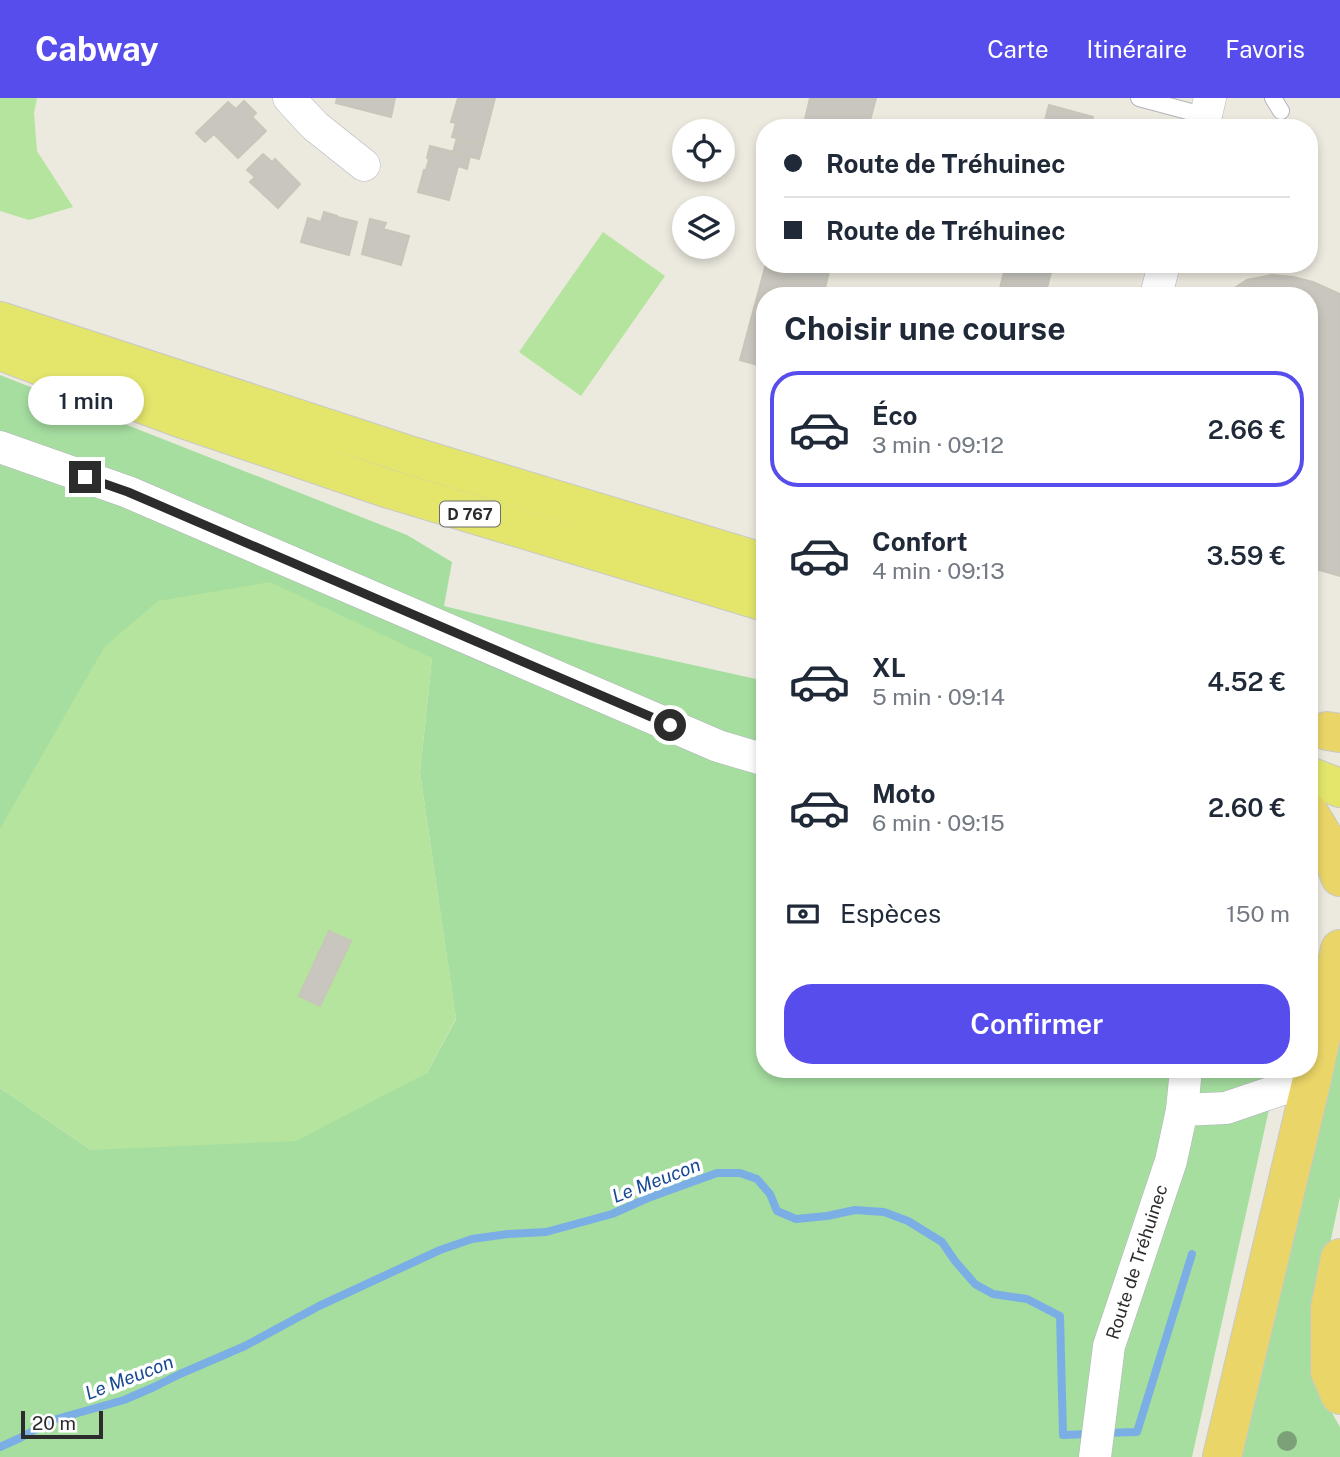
<!DOCTYPE html>
<html lang="fr">
<head>
<meta charset="utf-8">
<style>
	:root { --surface:#fff; --page:#f2f2f3; --text:#1f2937; --muted:#747a83; --line:#e0e1e3; --accent:#574dec }
	body { margin:0; font-family:"Public Sans",sans-serif; background:var(--page); color:var(--text); height:100vh; display:flex; flex-direction:column; font-size:26px; white-space:nowrap }
	* { box-sizing:border-box; margin:0 }
	p { font-size:23px; color:var(--muted) }
	.icon { flex:none; width:38px; height:38px; fill:none; stroke:currentColor; stroke-width:2; stroke-linecap:round; stroke-linejoin:round }
	.map { position:relative; flex:1; overflow:hidden }
	.sheet { position:absolute; left:756px; top:189px; width:562px; height:791px; display:flex; flex-direction:column; background:var(--surface); border-radius:28px; box-shadow:0 4px 10px #0003 }
	.sheet>* { flex:none }
	.hud { position:absolute; left:756px; top:21px; width:562px; height:154px; border-radius:28px; box-shadow:0 4px 10px #0003; display:grid; align-content:center; height:154px; padding:0 28px; background:var(--surface) }
	.controls { position:absolute; left:672px; top:21px; display:grid; gap:14px }
	.controls a { display:grid; place-items:center; width:63px; height:63px; border-radius:50%; background:var(--surface); box-shadow:0 4px 10px #0003; font-size:35px }
	.scale { position:absolute; left:21px; bottom:18px; width:82px; box-sizing:border-box; padding-left:7px; border:4px solid #2c2c2c; border-top:0; font-size:19px; line-height:24px; white-space:nowrap; color:#2c2c2c; -webkit-text-stroke:5px #fff; paint-order:stroke }
	.end { position:absolute; width:32px; height:32px; margin:-16px; border:9px solid #2c2c2c; background:#fff; box-shadow:0 0 0 4px #fff }
	.from { border-radius:50% }
	.bubble { position:absolute; height:49px; border-radius:24px; background:var(--surface); box-shadow:0 4px 10px #0003; font-size:23px; font-weight:600; line-height:49px; text-align:center }
	.hud b { display:flex; align-items:center; gap:24px; height:66px; font-size:26px }
	.hud b+b { border-top:2px solid var(--line) }
	.hud i { width:18px; height:18px; background:var(--text) }
	ul { padding:0; list-style:none }
	li { display:flex; align-items:center; gap:21px; height:116px; margin:0 14px 10px; padding:0 14px; border:4px solid transparent; border-radius:28px }
	li div { flex:1 }
	li b { display:block; font-size:26px }
	li em { font-style:normal; font-weight:600 }
	li.on { border-color:var(--accent) }
	li>.icon { width:63px; height:63px; stroke-width:1.5 }
	h2 { padding:0 28px; font-size:32px; line-height:84px }
	.pay { display:flex; align-items:center; gap:18px; height:77px; padding:0 28px; font-size:26px }
	.pay p { margin-inline-start:auto }
	.button { display:flex; gap:14px; margin-top:auto; padding:14px 28px }
	.button a { flex:1; height:80px; border-radius:28px; background:var(--accent); color:#fff; font-size:28px; font-weight:600; line-height:80px; text-align:center }
	header { display:flex; align-items:center; gap:42px; box-sizing:border-box; height:98px; padding:0 35px; background:var(--accent); color:#fff }
	header strong { font-size:33px }
	nav { display:flex; gap:38px; margin-inline-start:auto; font-size:24px }
	.map>svg:first-child { display:block }
</style>
</head>
<body>
<header>
<strong>Cabway</strong>
<nav><a>Carte</a><a>Itinéraire</a><a>Favoris</a></nav>
</header>
<div class="map">
<svg width="1340" height="1359" viewBox="0 0 1340 1359">
	<rect width="100%" height="100%" fill="#eceadf"/>
	<!-- green -->
	<g fill="#a6dea0">
		<path d="M 0,277 L 407,437 L 452,464 L 444,508 L 598,546 L 765,583 L 765,971 L 1278,971 L 1192,1359 L 0,1359 L 0,990 L 91,1052 L 427,975 L 456,921 L 420,675 L 432,560 L 0,731 Z"/>
		<path d="M 1340,914 L 1340,1099 L 1325,1169 L 1329,1310 L 1340,1329 L 1340,1359 L 1230,1359 Z"/>
	</g>
	<!-- pitch -->
	<g fill="#b4e49d">
		<path d="M 0,0 L 37,0 L 34,15 L 37,53 L 73,109 L 29,122 L 0,113 Z"/>
		<path d="M 603,134 L 665,178 L 581,298 L 519,254 Z"/>
		<path d="M 270,484 L 432,560 L 420,675 L 456,920 L 427,975 L 296,1043 L 91,1052 L 0,990 L 0,731 L 10,713 L 105,548 L 158,503 Z"/>
	</g>
	<g fill="none" stroke-linecap="round" stroke-linejoin="round">
		<!-- stream -->
		<g stroke="#7baee5" stroke-width="8">
			<path d="M 1104,1335 L 1137,1334 L 1192,1156"/>
			<path d="M 0,1349 L 20,1340 L 53,1322 L 124,1302 L 154,1289 L 180,1276 L 245,1248 L 319,1208 L 440,1152 L 472,1141 L 508,1136 L 546,1134 L 612,1116 L 648,1100 L 717,1075 L 740,1075 L 757,1081 L 770,1096 L 777,1113 L 796,1121 L 827,1118 L 855,1112 L 884,1114 L 908,1123 L 942,1144 L 955,1163 L 975,1186 L 993,1196 L 1027,1201 L 1060,1218 L 1063,1337 L 1091,1336"/>
		</g>
	</g>
	<!-- building -->
	<g fill="#c8c6be" stroke="#c8c6b9" stroke-width="2">
		<path d="M 337,0 L 395,0 L 391,19 L 336,5 Z"/>
		<path d="M 458,0 L 495,0 L 483,46 L 452,39 L 456,25 L 451,24 Z"/>
		<path d="M 810,0 L 876,0 L 868,30 L 803,30 Z"/>
		<path d="M 244,3 L 256,15 L 252,19 L 266,33 L 238,60 L 214,36 L 205,44 L 196,35 L 228,4 L 236,11 Z"/>
		<path d="M 1049,7 L 1093,19 L 1090,30 L 1043,30 Z"/>
		<path d="M 457,40 L 483,46 L 479,61 L 453,54 Z"/>
		<path d="M 430,48 L 470,58 L 467,71 L 458,68 L 449,102 L 418,94 L 424,72 L 426,72 L 429,61 L 427,60 Z"/>
		<path d="M 263,56 L 272,64 L 275,61 L 300,86 L 278,110 L 250,84 L 255,79 L 247,72 Z"/>
		<path d="M 324,114 L 337,118 L 337,119 L 357,124 L 349,157 L 301,144 L 308,120 L 321,124 Z"/>
		<path d="M 370,121 L 386,125 L 383,131 L 409,138 L 401,167 L 362,156 Z"/>
		<path d="M 766,166 L 831,166 L 823,198 L 765,198 L 765,269 L 740,262 Z"/>
		<path d="M 1006,166 L 1053,166 L 1045,198 L 998,198 Z"/>
		<path d="M 1272,177 L 1293,179 L 1313,184 L 1340,196 L 1340,478 L 1309,469 L 1309,198 L 1228,198 L 1236,189 L 1247,182 Z"/>
		<path d="M 329,833 L 351,843 L 320,908 L 299,898 Z"/>
	</g>
	<g fill="none" stroke-linecap="round" stroke-linejoin="round">
		<defs>
			<g id="service">
				<path d="M 1139,0 L 1206,18"/>
				<path d="M 1273,0 L 1281,13"/>
			</g>
			<g id="minor">
				<path d="M 289,0 L 315,28 L 364,67"/>
				<path d="M 1203,30 L 1210,0"/>
				<path d="M 1156,198 L 1164,166"/>
				<path d="M 0,349 L 128,394 L 718,648 L 765,662"/>
				<path d="M 1182,1012 L 1226,1010 L 1312,981"/>
				<path d="M 1095,1359 L 1109,1248 L 1171,1063 L 1182,1012 L 1186,971"/>
			</g>
			<g id="primary">
				<path d="M 0,223 L 409,357 L 765,465"/>
				<path d="M 0,253 L 177,319 L 386,390 L 765,504"/>
				<path d="M 1309,678 L 1340,690"/>
			</g>
			<g id="trunk">
				<path d="M 1327,633 L 1340,635"/>
				<path d="M 1309,715 C 1323,736 1333,756 1340,779"/>
				<path d="M 1340,1160 L 1330,1210 L 1330,1274 L 1340,1297"/>
				<path d="M 1222,1359 L 1312,981 L 1340,851"/>
			</g>
		</defs>
		<!-- service casing -->
		<use href="#service" stroke="#b3b3be" stroke-width="18"/>
		<!-- minor casing -->
		<use href="#minor" stroke="#b3b3be" stroke-width="33"/>
		<!-- primary casing -->
		<use href="#primary" stroke="#c8c8c8" stroke-width="40"/>
		<!-- trunk casing -->
		<use href="#trunk" stroke="#c8c8c8" stroke-width="40"/>
		<!-- service -->
		<use href="#service" stroke="#fff" stroke-width="16"/>
		<!-- minor -->
		<use href="#minor" stroke="#fff" stroke-width="32"/>
		<!-- primary -->
		<use href="#primary" stroke="#e3e66b" stroke-width="38"/>
		<!-- trunk -->
		<use href="#trunk" stroke="#ead668" stroke-width="38"/>
	</g>
	<!-- trees -->
	<circle fill="#7ca078" cx="1287" cy="1343" r="10"/>
	<g fill="none" stroke-linecap="round" stroke-linejoin="round">
		<!-- route -->
		<path stroke="#2c2c2c" stroke-width="9" d="M 85,379 L 128,394 L 670,627"/>
	</g>
	<g text-anchor="middle" stroke-width="7" stroke-linejoin="round" paint-order="stroke">
		<!-- shield labels -->
		<rect fill="#fff" stroke="#6b6b6b" stroke-width="2" x="440" y="403.5" width="60" height="25" rx="5"/>
		<g font-size="16" font-weight="bold" fill="#2c2c2c">
			<text x="470" y="422">D 767</text>
		</g>
		<!-- street labels -->
		<g font-size="18" fill="#2c2c2c" stroke="#fff">
			<text transform="translate(1137 1164) rotate(-72)" y="6">Route de Tréhuinec</text>
		</g>
		<!-- water labels -->
		<g font-size="19" font-style="italic" fill="#184a93" stroke="#fff">
			<text transform="translate(656 1082) rotate(-21)" y="7">Le Meucon</text>
			<text transform="translate(129 1279) rotate(-21)" y="7">Le Meucon</text>
		</g>
	</g>
</svg>
<div class="controls">
<a><svg class="icon" aria-label="locate" viewBox="0 0 24 24"><circle cx="12" cy="12" r="6"/><path d="M12 2v4M12 18v4M2 12h4M18 12h4"/></svg></a>
<a><svg class="icon" aria-label="layers" viewBox="0 0 24 24"><path d="M12 4l9 5-9 5-9-5zM3 14l9 5 9-5"/></svg></a>
</div>
<div class="scale">20 m</div>
<i class="end from" style="left:670px;top:627px"></i>
<i class="end" style="left:85px;top:379px"></i>
<div class="bubble" style="left:28px;top:278px;width:116px">1 min</div>
<div class="hud">
<b><i class="from"></i>Route de Tréhuinec</b>
<b><i></i>Route de Tréhuinec</b>
</div>
<section class="sheet">
<h2>Choisir une course</h2>
<ul>
<li class="on"><svg class="icon" aria-label="car" viewBox="0 0 24 24"><path d="M5 17H2v-5l4-1 3-4h7l3 4 3 1v5h-3M9 17h6M6 11h13"/><circle cx="7" cy="17" r="2"/><circle cx="17" cy="17" r="2"/></svg><div><b>Éco</b><p>3 min · 09:12</p></div><em>2.66 €</em></li>
<li><svg class="icon" aria-label="car" viewBox="0 0 24 24"><path d="M5 17H2v-5l4-1 3-4h7l3 4 3 1v5h-3M9 17h6M6 11h13"/><circle cx="7" cy="17" r="2"/><circle cx="17" cy="17" r="2"/></svg><div><b>Confort</b><p>4 min · 09:13</p></div><em>3.59 €</em></li>
<li><svg class="icon" aria-label="car" viewBox="0 0 24 24"><path d="M5 17H2v-5l4-1 3-4h7l3 4 3 1v5h-3M9 17h6M6 11h13"/><circle cx="7" cy="17" r="2"/><circle cx="17" cy="17" r="2"/></svg><div><b>XL</b><p>5 min · 09:14</p></div><em>4.52 €</em></li>
<li><svg class="icon" aria-label="car" viewBox="0 0 24 24"><path d="M5 17H2v-5l4-1 3-4h7l3 4 3 1v5h-3M9 17h6M6 11h13"/><circle cx="7" cy="17" r="2"/><circle cx="17" cy="17" r="2"/></svg><div><b>Moto</b><p>6 min · 09:15</p></div><em>2.60 €</em></li>
</ul>
<div class="pay"><svg class="icon" aria-label="cash" viewBox="0 0 24 24"><path d="M3 7h18v10H3z"/><circle cx="12" cy="12" r="2"/></svg>Espèces<p>150 m</p></div>
<div class="button"><a>Confirmer</a></div>
</section>
</div>
</body>
</html>
